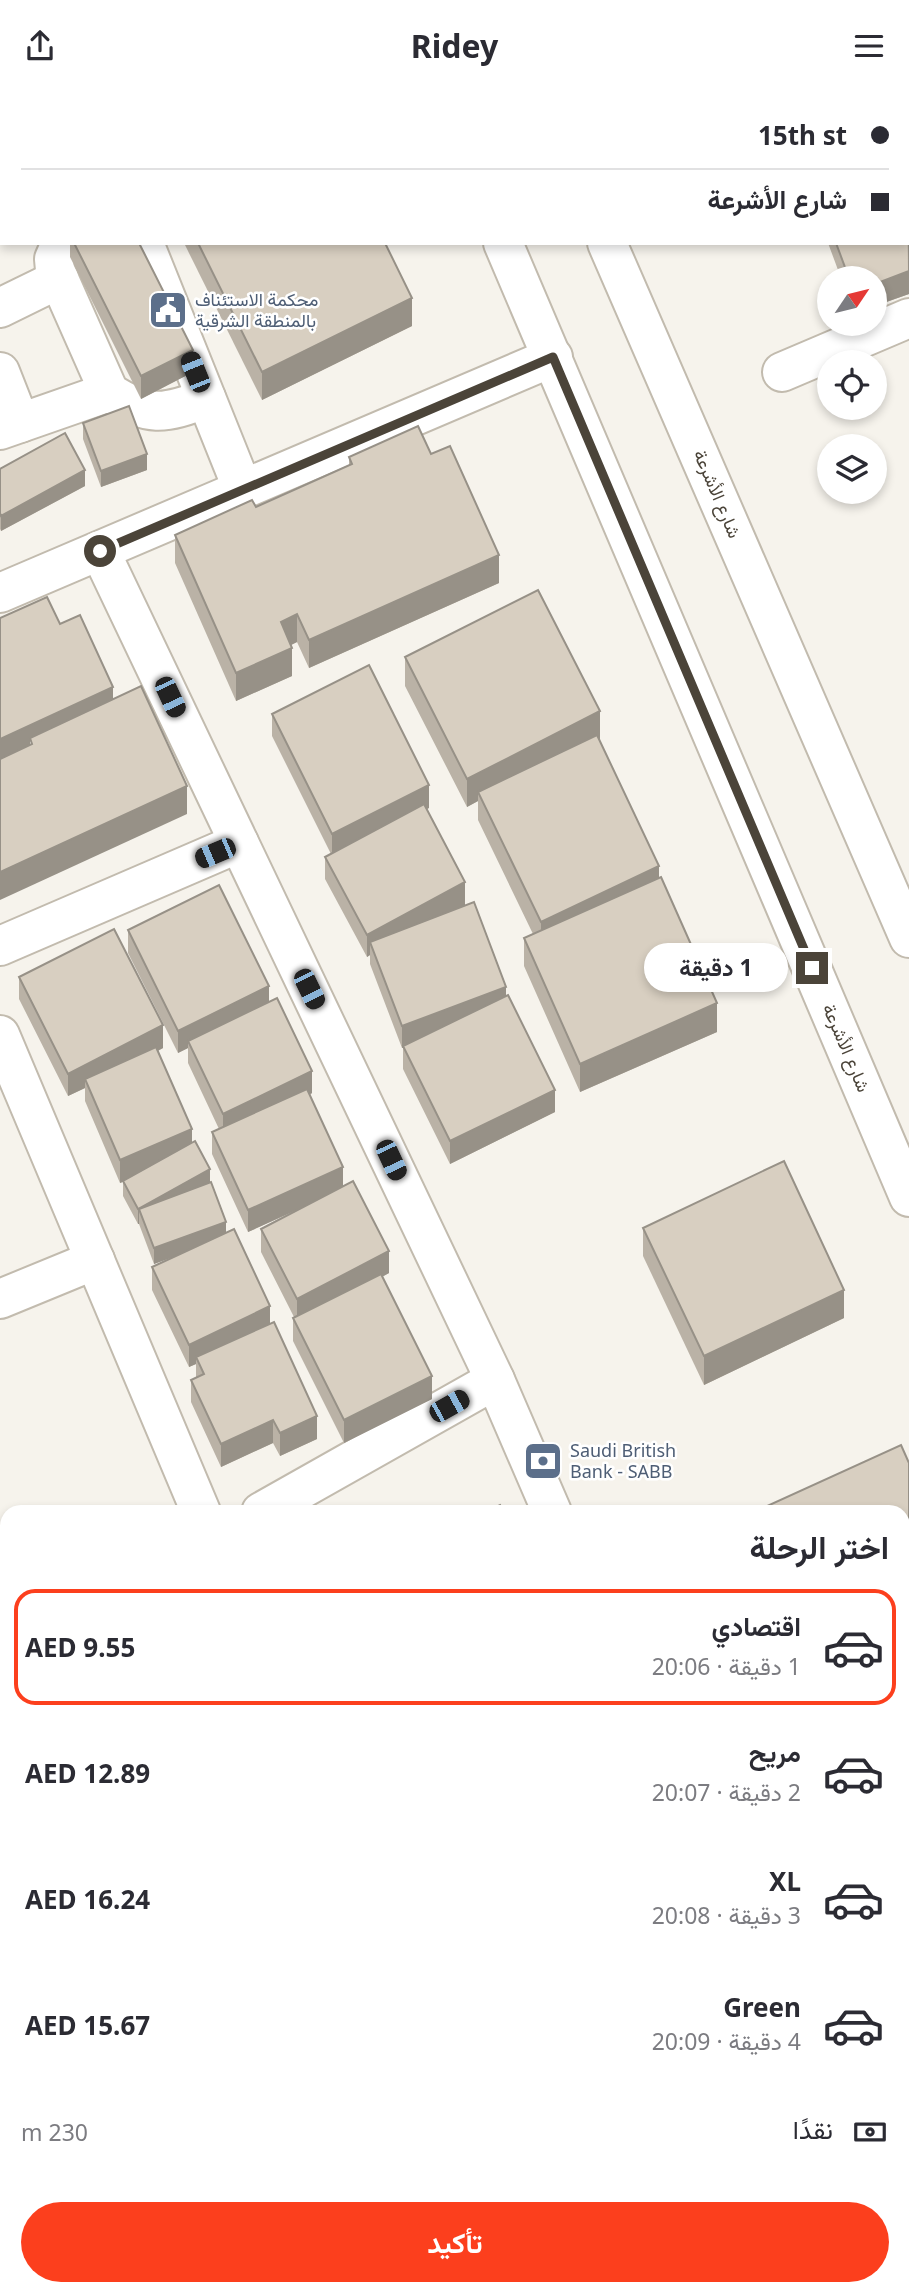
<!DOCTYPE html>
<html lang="ar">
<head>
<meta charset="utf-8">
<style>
	:root { --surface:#fff; --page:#f2f2f3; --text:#2b2b33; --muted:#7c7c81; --line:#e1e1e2; --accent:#fc3f1d }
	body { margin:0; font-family:"Noto Sans",Vazirmatn,sans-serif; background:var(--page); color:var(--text); direction:rtl; height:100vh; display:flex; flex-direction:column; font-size:26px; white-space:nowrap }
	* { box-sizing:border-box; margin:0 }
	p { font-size:23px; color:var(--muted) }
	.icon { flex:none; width:38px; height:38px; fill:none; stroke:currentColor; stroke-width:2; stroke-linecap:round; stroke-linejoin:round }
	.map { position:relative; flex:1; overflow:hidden; direction:ltr }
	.panel { position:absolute; left:0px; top:1414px; width:910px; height:791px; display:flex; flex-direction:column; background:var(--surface); border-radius:21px 21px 0 0; box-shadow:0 4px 10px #0003; direction:rtl }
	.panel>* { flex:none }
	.banner { position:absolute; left:0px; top:0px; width:910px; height:154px; box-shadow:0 4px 10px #0003; direction:rtl; display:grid; align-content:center; height:154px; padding:0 21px; background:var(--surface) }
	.needle { width:46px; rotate:55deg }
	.buttons { position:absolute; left:817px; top:175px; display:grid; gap:14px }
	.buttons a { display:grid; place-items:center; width:70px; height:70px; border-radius:50%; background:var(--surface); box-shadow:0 4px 10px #0003; font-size:35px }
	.end { position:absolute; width:32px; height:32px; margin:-16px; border:9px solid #4b4439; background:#fff; box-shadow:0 0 0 4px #fff }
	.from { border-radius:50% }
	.bubble { position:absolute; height:49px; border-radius:24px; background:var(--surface); box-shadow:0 4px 10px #0003; font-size:23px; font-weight:700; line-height:49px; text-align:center; direction:rtl }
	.car { position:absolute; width:21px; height:42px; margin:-21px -10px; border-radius:9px; box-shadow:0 0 5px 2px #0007; background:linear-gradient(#222 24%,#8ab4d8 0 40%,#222 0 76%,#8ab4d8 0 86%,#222 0) }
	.banner b { display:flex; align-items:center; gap:24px; height:66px; font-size:26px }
	.banner b+b { border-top:2px solid var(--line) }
	.banner i { width:18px; height:18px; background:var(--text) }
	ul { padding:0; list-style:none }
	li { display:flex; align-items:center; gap:21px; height:116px; margin:0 14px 10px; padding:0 7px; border:4px solid transparent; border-radius:21px }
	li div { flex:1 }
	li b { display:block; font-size:26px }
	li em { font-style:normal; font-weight:700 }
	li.selected { border-color:var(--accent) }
	li>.icon { width:63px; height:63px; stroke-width:1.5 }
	h2 { padding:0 21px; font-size:32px; line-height:84px }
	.pay { display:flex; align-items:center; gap:18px; height:77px; padding:0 21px; font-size:26px }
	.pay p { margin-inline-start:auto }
	.button { display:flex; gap:14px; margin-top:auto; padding:14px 21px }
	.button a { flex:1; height:80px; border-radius:42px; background:var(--accent); color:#fff; font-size:28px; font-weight:700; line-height:80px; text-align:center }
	header { display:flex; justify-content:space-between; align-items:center; height:91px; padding:0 21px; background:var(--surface); font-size:32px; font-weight:700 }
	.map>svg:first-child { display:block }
</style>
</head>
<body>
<header><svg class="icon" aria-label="menu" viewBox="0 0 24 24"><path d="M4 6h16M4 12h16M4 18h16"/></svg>Ridey<svg class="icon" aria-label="share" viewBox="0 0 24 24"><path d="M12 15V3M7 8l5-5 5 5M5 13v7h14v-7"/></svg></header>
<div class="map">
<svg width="909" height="2205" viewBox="0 0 909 2205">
	<rect width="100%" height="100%" fill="#f6f3ec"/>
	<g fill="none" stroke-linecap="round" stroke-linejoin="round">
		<defs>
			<g id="minor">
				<path d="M 436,0 L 437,2"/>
				<path d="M 541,0 L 542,2"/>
				<path d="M 122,2 L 126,0"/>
				<path d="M 908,45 L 909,44"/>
				<path d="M 0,56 L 2,55"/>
				<path d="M 61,152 L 54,168 L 55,179 L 109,301 C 147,326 165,324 206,307"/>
				<path d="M 144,152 L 243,399"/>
				<path d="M 503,152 L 909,1106"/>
				<path d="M 607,152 L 909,847"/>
				<path d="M 0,217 L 59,188"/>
				<path d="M 0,281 L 20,332"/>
				<path d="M 782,281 L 909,227"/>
				<path d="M 0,339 L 109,301"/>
				<path d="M 100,460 L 495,1289 L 552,1421"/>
				<path d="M 0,502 L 553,266"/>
				<path d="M 0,855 L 239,752"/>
				<path d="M 0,944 L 201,1421"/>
				<path d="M 0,1208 L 95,1169"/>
				<path d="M 261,1421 L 495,1289"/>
				<path d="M 0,1544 L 7,1541"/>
				<path d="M 182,2205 L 199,2198"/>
				<path d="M 382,2205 L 415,2200 L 422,2205"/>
			</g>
			<g id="highway">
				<path d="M 903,1630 L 909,1628"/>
				<path d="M 903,1703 L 909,1701"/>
				<path d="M 0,2012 L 7,2009"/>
				<path d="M 0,2086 L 7,2083"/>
			</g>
		</defs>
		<!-- minor casing -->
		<use href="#minor" stroke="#c2bbae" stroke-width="42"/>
		<!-- highway casing -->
		<use href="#highway" stroke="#e0a43c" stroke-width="42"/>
		<!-- minor -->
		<use href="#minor" stroke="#fff" stroke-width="38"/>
		<!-- highway -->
		<use href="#highway" stroke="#ffcf6e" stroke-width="38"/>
	</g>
	<!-- wall -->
	<g fill="#bab2a6">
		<path d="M 909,54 L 909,203 L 875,215 L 875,187 L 841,187 L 828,152 L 908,152 Z"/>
		<path d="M 70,152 L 139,152 L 193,281 L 141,308 L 70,166 Z"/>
		<path d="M 184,152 L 385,152 L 412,235 L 262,309 Z"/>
		<path d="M 83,332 L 147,379 L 101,396 L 83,348 Z"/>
		<path d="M 431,363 L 499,492 L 309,577 L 297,551 L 291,554 L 292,585 L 236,610 L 175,472 L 175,444 L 256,416 L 349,375 L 349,366 Z"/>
		<path d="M 0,378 L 85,395 L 1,440 L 0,438 Z"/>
		<path d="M 405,566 L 599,648 L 659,787 L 717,941 L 580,1001 L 524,875 L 524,847 L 533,843 L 478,729 L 478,710 L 467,716 L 405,595 Z"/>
		<path d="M 272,623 L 429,717 L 426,718 L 465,814 L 459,817 L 506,905 L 555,1021 L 450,1073 L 403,978 L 403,957 L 402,957 L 370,873 L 370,864 L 367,866 L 325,788 L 325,766 L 331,763 L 272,645 Z"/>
		<path d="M 128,839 L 269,911 L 312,1002 L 310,1004 L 343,1095 L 389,1182 L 382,1186 L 432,1308 L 344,1352 L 293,1250 L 293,1227 L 294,1226 L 261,1161 L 261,1138 L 299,1118 L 248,1141 L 212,1063 L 212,1041 L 219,1038 L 188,972 L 188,957 L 178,962 L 128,862 Z"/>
		<path d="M 19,886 L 163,957 L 158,960 L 192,1051 L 210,1091 L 226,1141 L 270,1232 L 317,1348 L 280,1365 L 273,1352 L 221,1376 L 191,1311 L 191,1289 L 196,1286 L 196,1273 L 189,1276 L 152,1199 L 152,1176 L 172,1166 L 154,1173 L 139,1133 L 138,1133 L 123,1105 L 123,1091 L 120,1092 L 85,1010 L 85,997 L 68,1005 L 19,908 Z"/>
		<path d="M 643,1137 L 844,1227 L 704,1294 L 643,1165 Z"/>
		<path d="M 799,2198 L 845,2198 L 829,2205 L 803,2205 Z"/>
	</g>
	<!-- shaded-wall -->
	<g fill="#979187">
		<path d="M 909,180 L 909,203 L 875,215 L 875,193 Z"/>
		<path d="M 412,207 L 412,235 L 262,309 L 262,281 Z"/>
		<path d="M 193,259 L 193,281 L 141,308 L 141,285 Z"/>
		<path d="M 147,363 L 147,379 L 101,396 L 101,380 Z"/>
		<path d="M 85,379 L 85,395 L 1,440 L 1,425 Z"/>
		<path d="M 499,464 L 499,492 L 309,577 L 309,549 Z"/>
		<path d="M 297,523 L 297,551 L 281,559 L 281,531 Z"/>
		<path d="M 292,557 L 292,585 L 236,610 L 236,582 Z"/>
		<path d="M 113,596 L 113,624 L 32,653 L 30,647 L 30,662 L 0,676 L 0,648 Z"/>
		<path d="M 600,620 L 600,648 L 478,701 L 478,710 L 467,716 L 467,688 Z"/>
		<path d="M 429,694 L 429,717 L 332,765 L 332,743 Z"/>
		<path d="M 187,695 L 187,723 L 0,809 L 0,781 Z"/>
		<path d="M 659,775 L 659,803 L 541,859 L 541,831 Z"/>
		<path d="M 465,791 L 465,814 L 374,862 L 370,851 L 370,864 L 367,866 L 367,844 Z"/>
		<path d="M 269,895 L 269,917 L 188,950 L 188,957 L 178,962 L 178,940 Z"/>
		<path d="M 506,896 L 506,918 L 402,957 L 402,935 Z"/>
		<path d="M 717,912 L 717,941 L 580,1001 L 580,973 Z"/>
		<path d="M 163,934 L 163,957 L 88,995 L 85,988 L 85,997 L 68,1005 L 68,983 Z"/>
		<path d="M 312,980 L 312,1002 L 223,1045 L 223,1023 Z"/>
		<path d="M 555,999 L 555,1021 L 450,1073 L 450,1050 Z"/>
		<path d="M 192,1038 L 192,1060 L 120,1092 L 120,1069 Z"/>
		<path d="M 343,1076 L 343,1098 L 248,1141 L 248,1119 Z"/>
		<path d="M 210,1078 L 210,1094 L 139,1118 L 139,1133 L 138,1133 L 138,1118 Z"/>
		<path d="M 226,1131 L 226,1147 L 154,1173 L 154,1157 Z"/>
		<path d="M 389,1160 L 389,1182 L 297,1231 L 297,1208 Z"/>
		<path d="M 844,1199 L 844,1227 L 704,1294 L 704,1265 Z"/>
		<path d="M 270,1215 L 270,1237 L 196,1266 L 196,1273 L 189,1276 L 189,1254 Z"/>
		<path d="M 432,1285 L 432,1308 L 344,1352 L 344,1329 Z"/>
		<path d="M 317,1325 L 317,1348 L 280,1365 L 280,1342 Z"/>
		<path d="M 273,1329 L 273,1352 L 221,1376 L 221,1353 Z"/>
		<path d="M 909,1506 L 909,1534 L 903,1537 L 903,1509 Z"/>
		<path d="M 7,1847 L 7,1875 L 0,1878 L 0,1850 Z"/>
		<path d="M 909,1928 L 909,1951 L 903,1953 L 903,1931 Z"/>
		<path d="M 909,2124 L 909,2170 L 903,2172 L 903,2126 Z"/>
		<path d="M 807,2198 L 845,2198 L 829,2205 L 807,2205 Z"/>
	</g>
	<!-- building -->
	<g fill="#d8cfc1" stroke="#979187" stroke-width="2">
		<path d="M 213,0 L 310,0 L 311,2 L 209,2 Z"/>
		<path d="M 908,54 L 909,180 L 875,193 L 875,187 L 849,187 L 836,152 L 908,152 Z"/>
		<path d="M 74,152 L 139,152 L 193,259 L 141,285 Z"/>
		<path d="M 198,152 L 385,152 L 412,207 L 262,281 Z"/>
		<path d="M 129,315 L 147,363 L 101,380 L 83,332 Z"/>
		<path d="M 418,335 L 431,363 L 450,355 L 499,464 L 309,549 L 297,523 L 281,531 L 292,557 L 236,582 L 175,444 L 252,409 L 256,416 L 352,373 L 349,366 Z"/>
		<path d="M 65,342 L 85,379 L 1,425 L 0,422 L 0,378 Z"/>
		<path d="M 538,499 L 600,620 L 467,688 L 405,566 Z"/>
		<path d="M 47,506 L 60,533 L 80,524 L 113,596 L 0,648 L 0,527 Z"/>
		<path d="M 369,574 L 429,694 L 332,743 L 272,623 Z"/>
		<path d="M 141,595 L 187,695 L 0,781 L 0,668 L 32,653 L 30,647 Z"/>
		<path d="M 597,644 L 659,775 L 541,831 L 478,701 Z"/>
		<path d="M 424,713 L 465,791 L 367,844 L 325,766 Z"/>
		<path d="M 661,786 L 717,912 L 580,973 L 524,847 Z"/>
		<path d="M 219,794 L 269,895 L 178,940 L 128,839 Z"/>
		<path d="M 474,811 L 506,896 L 402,935 L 370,851 Z"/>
		<path d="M 114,838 L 163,934 L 68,983 L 19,886 Z"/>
		<path d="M 508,904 L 555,999 L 450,1050 L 403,955 Z"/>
		<path d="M 277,907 L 312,980 L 223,1023 L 188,950 Z"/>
		<path d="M 156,956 L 192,1038 L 120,1069 L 85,988 Z"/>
		<path d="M 307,998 L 343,1076 L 248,1119 L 212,1041 Z"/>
		<path d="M 195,1050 L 210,1078 L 138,1118 L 123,1090 Z"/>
		<path d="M 784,1070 L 844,1199 L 704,1265 L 643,1137 Z"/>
		<path d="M 353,1090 L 389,1160 L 297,1208 L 261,1138 Z"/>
		<path d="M 211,1091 L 226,1131 L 154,1157 L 139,1118 Z"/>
		<path d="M 234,1138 L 270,1215 L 189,1254 L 152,1176 Z"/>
		<path d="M 381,1183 L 432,1285 L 344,1329 L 293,1227 Z"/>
		<path d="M 274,1231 L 317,1325 L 280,1342 L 273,1329 L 221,1353 L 191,1289 L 204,1283 L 196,1266 Z"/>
		<path d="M 901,1354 L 909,1372 L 909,1506 L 903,1509 L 903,1421 L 754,1421 Z"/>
		<path d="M 500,1414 L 503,1421 L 486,1421 Z"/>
		<path d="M 0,1719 L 7,1734 L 7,1847 L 0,1850 Z"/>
		<path d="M 909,1862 L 909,1928 L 903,1931 L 903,1864 Z"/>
		<path d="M 903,2012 L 909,2014 L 909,2124 L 903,2126 Z"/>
	</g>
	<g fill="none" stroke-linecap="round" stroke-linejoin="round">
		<!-- route -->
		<path stroke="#4b4439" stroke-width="9" d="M 100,460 L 553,266 L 812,877"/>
	</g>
	<!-- icons -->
	<defs>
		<symbol id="civic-square" viewBox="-11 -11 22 22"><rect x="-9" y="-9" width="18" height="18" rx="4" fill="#5c6f8a" stroke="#fff"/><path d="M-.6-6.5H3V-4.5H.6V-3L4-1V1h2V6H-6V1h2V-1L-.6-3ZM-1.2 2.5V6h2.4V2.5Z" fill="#fff"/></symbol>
		<symbol id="bank-square" viewBox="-11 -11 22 22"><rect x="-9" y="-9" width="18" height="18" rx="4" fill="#5c6f8a" stroke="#fff"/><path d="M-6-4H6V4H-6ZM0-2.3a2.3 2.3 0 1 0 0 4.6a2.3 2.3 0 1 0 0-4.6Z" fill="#fff"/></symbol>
	</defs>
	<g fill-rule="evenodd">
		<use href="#civic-square" x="146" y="197" width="44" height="44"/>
		<use href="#bank-square" x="521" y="1348" width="44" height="44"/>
	</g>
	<g text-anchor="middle" stroke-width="5" stroke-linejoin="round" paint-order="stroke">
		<!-- service labels -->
		<g font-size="18" fill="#4e5e75" stroke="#fff" text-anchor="start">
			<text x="195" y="215">محكمة الاستئناف<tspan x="195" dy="21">بالمنطقة الشرقية</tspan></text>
			<text x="570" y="1366">Saudi British<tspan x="570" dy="21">Bank - SABB</tspan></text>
		</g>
		<!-- street labels -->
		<g font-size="18" fill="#4b4439" stroke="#fff">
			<text transform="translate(717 403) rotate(67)" y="6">شارع الأشرعة</text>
			<text transform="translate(846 957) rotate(67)" y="6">شارع الأشرعة</text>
		</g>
	</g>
</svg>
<div class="buttons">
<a><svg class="needle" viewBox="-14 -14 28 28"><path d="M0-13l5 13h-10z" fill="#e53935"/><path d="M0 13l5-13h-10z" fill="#7c7c81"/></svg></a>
<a><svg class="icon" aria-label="locate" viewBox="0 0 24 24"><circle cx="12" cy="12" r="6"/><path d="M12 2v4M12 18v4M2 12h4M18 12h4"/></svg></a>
<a><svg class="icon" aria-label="layers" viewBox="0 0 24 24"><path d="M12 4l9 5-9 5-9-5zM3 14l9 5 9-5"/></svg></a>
</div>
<i class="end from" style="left:100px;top:460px"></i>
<i class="end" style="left:812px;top:877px"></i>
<div class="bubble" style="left:644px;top:852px;width:144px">1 دقيقة</div>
<i class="car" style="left:195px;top:281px;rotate:338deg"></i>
<i class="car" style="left:170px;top:606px;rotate:155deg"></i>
<i class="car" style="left:215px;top:762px;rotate:247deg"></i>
<i class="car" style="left:309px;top:898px;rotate:154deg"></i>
<i class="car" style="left:391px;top:1069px;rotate:155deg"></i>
<i class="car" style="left:449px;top:1315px;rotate:61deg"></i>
<div class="banner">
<b><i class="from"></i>15th st</b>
<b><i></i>شارع الأشرعة</b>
</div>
<section class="panel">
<h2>اختر الرحلة</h2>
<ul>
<li class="selected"><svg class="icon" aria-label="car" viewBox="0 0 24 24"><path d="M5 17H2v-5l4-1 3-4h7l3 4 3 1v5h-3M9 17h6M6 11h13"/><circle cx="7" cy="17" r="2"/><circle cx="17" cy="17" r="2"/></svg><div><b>اقتصادي</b><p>1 دقيقة · 20:06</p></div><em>AED 9.55</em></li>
<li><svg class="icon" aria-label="car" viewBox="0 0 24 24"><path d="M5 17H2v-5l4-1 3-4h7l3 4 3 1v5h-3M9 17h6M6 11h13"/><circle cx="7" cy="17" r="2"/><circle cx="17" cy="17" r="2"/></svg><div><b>مريح</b><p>2 دقيقة · 20:07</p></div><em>AED 12.89</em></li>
<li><svg class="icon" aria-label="car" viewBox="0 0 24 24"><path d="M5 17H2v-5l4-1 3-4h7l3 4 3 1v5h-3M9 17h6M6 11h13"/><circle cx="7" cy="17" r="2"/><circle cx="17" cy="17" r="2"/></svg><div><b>XL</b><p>3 دقيقة · 20:08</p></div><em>AED 16.24</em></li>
<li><svg class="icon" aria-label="car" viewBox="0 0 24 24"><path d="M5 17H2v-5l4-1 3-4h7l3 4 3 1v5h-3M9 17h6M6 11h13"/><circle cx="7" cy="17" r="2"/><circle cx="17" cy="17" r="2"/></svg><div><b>Green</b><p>4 دقيقة · 20:09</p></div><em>AED 15.67</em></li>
</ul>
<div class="pay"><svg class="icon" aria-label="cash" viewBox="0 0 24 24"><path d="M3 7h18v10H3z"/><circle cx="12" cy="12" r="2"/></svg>نقدًا<p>230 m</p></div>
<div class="button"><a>تأكيد</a></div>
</section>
</div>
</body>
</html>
